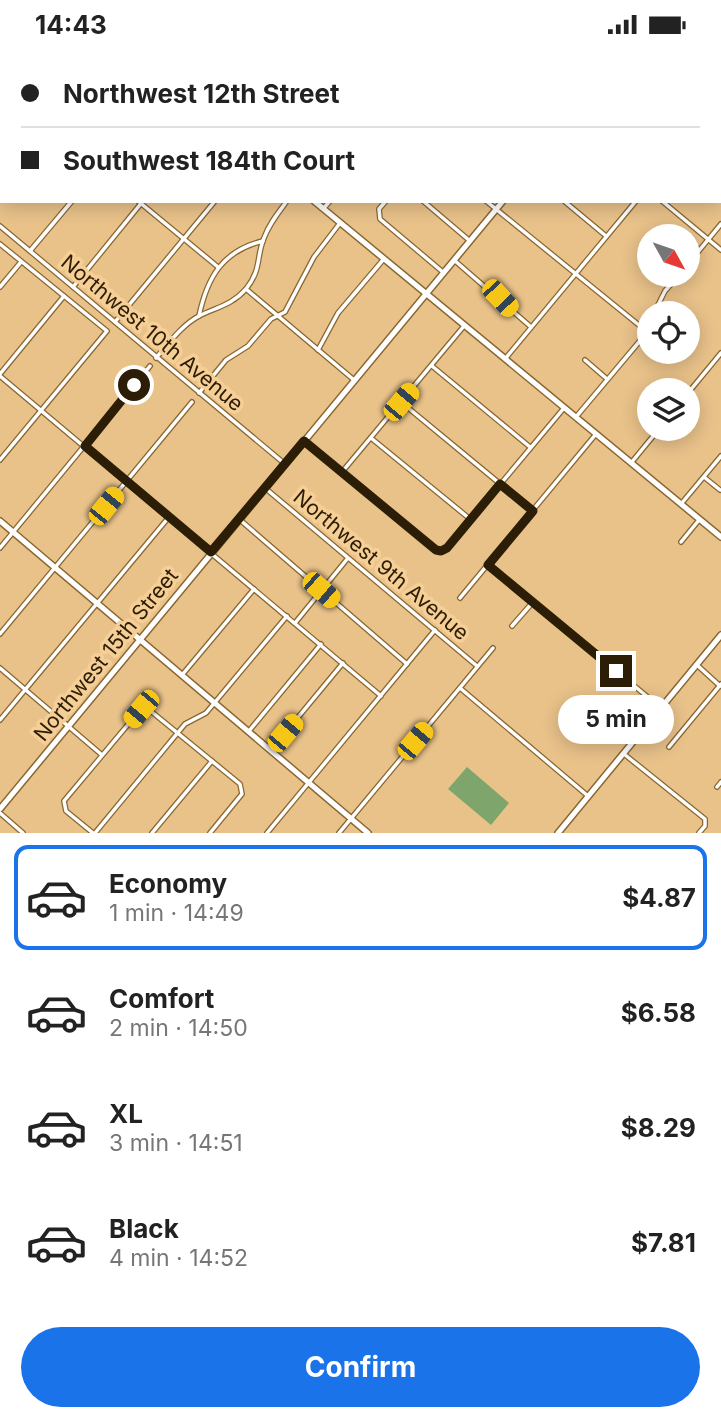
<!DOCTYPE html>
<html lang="en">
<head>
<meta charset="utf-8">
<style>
	:root { --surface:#fff; --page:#f2f2f2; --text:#222; --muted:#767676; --line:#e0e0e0; --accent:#1a73e8 }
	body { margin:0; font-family:Inter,sans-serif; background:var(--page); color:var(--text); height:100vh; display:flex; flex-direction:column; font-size:26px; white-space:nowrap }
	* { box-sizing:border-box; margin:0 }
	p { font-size:23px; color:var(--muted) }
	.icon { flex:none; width:38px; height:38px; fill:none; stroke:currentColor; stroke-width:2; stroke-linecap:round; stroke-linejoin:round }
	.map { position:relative; height:784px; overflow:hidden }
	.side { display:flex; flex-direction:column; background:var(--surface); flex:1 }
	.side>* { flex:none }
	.banner { position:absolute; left:0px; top:0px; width:721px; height:154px; box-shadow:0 4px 18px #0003; display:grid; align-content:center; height:154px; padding:0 21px; background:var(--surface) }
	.needle { width:46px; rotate:130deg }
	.tools { position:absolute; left:637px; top:175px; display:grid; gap:14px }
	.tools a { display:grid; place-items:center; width:63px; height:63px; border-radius:50%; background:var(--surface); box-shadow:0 4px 18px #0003; font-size:35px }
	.end { position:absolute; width:32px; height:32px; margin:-16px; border:9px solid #2c1d06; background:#fff; box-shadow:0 0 0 4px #fff }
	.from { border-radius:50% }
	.bubble { position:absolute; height:49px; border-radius:24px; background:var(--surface); box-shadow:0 4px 18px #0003; font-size:23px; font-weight:700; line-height:49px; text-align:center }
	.car { position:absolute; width:21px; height:42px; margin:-21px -10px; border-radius:9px; box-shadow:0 0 5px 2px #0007; background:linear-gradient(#f5c518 24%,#345 0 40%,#f5c518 0 76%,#345 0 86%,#f5c518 0) }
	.banner b { display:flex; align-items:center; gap:24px; height:66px; font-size:26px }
	.banner b+b { border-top:2px solid var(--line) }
	.banner i { width:18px; height:18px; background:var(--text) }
	ul { padding:12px 0 0; list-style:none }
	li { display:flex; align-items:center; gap:21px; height:105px; margin:0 14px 10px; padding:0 7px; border:4px solid transparent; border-radius:14px }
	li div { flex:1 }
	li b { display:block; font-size:26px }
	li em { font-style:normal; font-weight:700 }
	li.current { border-color:var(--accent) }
	li>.icon { width:63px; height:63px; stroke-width:1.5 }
	.action { display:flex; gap:14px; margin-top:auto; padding:14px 21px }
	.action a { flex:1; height:80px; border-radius:42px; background:var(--accent); color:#fff; font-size:28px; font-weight:700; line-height:80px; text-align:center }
	.status { display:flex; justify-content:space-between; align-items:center; height:49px; padding:0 35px; background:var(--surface); direction:ltr }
	.status svg { height:19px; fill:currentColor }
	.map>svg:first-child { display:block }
</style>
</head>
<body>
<div class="status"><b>14:43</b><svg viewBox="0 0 49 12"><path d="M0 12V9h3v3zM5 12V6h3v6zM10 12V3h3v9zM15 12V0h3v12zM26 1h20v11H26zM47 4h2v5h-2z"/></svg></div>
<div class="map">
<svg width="721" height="784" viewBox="0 0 721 784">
	<rect width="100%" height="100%" fill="#e9c28a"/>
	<!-- green -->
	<path fill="#7da56c" d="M 467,718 L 509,754 L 491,776 L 448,740 Z"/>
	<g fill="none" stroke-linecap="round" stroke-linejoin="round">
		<defs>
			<g id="street">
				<path d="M 304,0 L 306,2"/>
				<path d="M 390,0 L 392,2"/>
				<path d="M 477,0 L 481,0"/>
				<path d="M 671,0 L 673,2"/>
				<path d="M 125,2 L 126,0"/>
				<path d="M 196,2 L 197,0"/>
				<path d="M 268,2 L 270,0"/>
				<path d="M 340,2 L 341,0"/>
				<path d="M 719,40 L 721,41"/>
				<path d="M 719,51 L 721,49"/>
				<path d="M 0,151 L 2,149"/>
				<path d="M 138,152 L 218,218"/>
				<path d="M 386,152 L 379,160 L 380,170 L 444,224"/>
				<path d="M 423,152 L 470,192"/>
				<path d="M 486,152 L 645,281"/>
				<path d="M 564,152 L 606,187"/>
				<path d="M 662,152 L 721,201"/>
				<path d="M 323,160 L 330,152"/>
				<path d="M 0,177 L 285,415"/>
				<path d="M 0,195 L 107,282 L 0,411"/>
				<path d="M 30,202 L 72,152"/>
				<path d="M 454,211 L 531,278"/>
				<path d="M 688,215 L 721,175"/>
				<path d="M 0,238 L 21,213"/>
				<path d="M 73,238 L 143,152"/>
				<path d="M 246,240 L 354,331"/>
				<path d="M 654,264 L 665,242 L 679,226"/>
				<path d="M 199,267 C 207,229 222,202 263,192"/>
				<path d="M 115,273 L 215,152"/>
				<path d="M 318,301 L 338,264 L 383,211"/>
				<path d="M 156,309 C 169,294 182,276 199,267 C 217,258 232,256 246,240 C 262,220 256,208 264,189 C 269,175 278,164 287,152"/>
				<path d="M 505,310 L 636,152"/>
				<path d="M 585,311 L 607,330"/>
				<path d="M 432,317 L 530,398"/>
				<path d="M 0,325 L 64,247"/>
				<path d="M 0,327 L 381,647"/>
				<path d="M 199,344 L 226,311 L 248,297 L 271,270 L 285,263 L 314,208 L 340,174"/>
				<path d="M 688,344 L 721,304"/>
				<path d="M 401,353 L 533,462"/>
				<path d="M 576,368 L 639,293 L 649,274"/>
				<path d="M 371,389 L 470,470"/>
				<path d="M 304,392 L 436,501 L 441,502 L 447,499 L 564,359"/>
				<path d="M 631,414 L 659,380"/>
				<path d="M 342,423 L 464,277"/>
				<path d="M 704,428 L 720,441"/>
				<path d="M 265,439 L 477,617"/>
				<path d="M 681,455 L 721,407"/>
				<path d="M 239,470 L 407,615"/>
				<path d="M 681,493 L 699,471"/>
				<path d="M 0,499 L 150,317"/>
				<path d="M 488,516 L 661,659"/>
				<path d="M 460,549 L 596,385"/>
				<path d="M 295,574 L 348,509"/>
				<path d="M 512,577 L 533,553"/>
				<path d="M 0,585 L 192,353"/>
				<path d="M 697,616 L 720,637"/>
				<path d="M 0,619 L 102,706"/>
				<path d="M 182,626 L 254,540"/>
				<path d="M 460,639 L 588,747"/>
				<path d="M 0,671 L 169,468"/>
				<path d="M 249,682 L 321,595"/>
				<path d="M 669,698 L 721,635"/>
				<path d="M 271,701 L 343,614"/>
				<path d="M 624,705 L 705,770 L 705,777 L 699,784"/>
				<path d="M 717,738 L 721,733"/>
				<path d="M 0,764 L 23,784"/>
				<path d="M 93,784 L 66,762 L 64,752 L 141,660 L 147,659 L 240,735 L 242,745 L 210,784"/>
				<path d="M 95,784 L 185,675 L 206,664 L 287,567"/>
				<path d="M 152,784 L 212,712"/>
				<path d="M 267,784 L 435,581"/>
				<path d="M 339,784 L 493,599"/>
			</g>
			<g id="secondary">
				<path d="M 129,0 L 131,2"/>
				<path d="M 52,2 L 54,0"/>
				<path d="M 627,2 L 629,0"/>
				<path d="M 0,65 L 2,63"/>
				<path d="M 314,152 L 721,488"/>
				<path d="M 0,472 L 368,784"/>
				<path d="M 0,760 L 503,152"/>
				<path d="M 558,784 L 721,586"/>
			</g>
		</defs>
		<!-- street casing -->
		<use href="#street" stroke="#8a6730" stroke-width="6"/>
		<!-- secondary casing -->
		<use href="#secondary" stroke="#8a6730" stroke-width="8"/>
		<!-- street -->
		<use href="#street" stroke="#fff" stroke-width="3.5"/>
		<!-- secondary -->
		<use href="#secondary" stroke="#fff" stroke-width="5"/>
	</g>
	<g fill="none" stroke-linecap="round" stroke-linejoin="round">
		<!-- route -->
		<path stroke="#2c1d06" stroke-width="9" d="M 134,336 L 85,397 L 211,503 L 304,392 L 436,501 L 441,502 L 447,499 L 500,435 L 533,462 L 488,516 L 616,622"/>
	</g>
	<g text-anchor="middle" stroke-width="7" stroke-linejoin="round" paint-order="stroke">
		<!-- street labels -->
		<g font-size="21" fill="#2c1d06" stroke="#f6cf97">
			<text transform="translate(152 284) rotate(40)" y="7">Northwest 10th Avenue</text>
			<text transform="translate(381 516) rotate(40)" y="7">Northwest 9th Avenue</text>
			<text transform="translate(106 606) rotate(-51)" y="7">Northwest 15th Street</text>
		</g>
	</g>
</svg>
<div class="tools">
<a><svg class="needle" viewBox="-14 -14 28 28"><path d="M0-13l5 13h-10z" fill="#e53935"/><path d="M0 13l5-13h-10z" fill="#767676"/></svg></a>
<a><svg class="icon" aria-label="locate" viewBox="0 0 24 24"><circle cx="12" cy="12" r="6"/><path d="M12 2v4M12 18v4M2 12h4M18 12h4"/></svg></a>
<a><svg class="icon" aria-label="layers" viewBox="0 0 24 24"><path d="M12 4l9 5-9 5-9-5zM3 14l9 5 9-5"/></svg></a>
</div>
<i class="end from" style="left:134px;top:336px"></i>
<i class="end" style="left:616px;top:622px"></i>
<div class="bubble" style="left:558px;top:646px;width:116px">5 min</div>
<i class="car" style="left:500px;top:249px;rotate:137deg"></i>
<i class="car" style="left:401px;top:353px;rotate:40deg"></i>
<i class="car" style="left:106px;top:457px;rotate:39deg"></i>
<i class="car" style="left:321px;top:541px;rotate:131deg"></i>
<i class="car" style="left:141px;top:660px;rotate:220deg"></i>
<i class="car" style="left:285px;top:684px;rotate:40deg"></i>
<i class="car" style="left:415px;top:692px;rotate:40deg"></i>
<div class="banner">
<b><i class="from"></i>Northwest 12th Street</b>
<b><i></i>Southwest 184th Court</b>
</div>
</div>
<section class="side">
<ul>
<li class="current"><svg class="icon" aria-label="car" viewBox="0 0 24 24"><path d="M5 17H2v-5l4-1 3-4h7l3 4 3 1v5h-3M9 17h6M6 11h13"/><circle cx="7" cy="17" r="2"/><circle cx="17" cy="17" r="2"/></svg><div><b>Economy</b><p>1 min · 14:49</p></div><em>$4.87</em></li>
<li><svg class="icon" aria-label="car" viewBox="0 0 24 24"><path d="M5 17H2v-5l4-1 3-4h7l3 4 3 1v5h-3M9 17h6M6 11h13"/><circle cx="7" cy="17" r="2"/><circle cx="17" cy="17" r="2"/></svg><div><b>Comfort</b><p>2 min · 14:50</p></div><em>$6.58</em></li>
<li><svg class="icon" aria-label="car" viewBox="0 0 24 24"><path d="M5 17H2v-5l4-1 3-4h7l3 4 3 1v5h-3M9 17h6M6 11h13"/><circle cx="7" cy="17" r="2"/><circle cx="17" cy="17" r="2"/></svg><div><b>XL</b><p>3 min · 14:51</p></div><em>$8.29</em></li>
<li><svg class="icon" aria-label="car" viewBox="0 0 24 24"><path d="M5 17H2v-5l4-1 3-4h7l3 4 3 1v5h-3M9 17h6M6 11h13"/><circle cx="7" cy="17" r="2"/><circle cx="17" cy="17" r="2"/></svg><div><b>Black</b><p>4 min · 14:52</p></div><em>$7.81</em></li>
</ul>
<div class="action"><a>Confirm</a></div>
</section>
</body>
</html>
